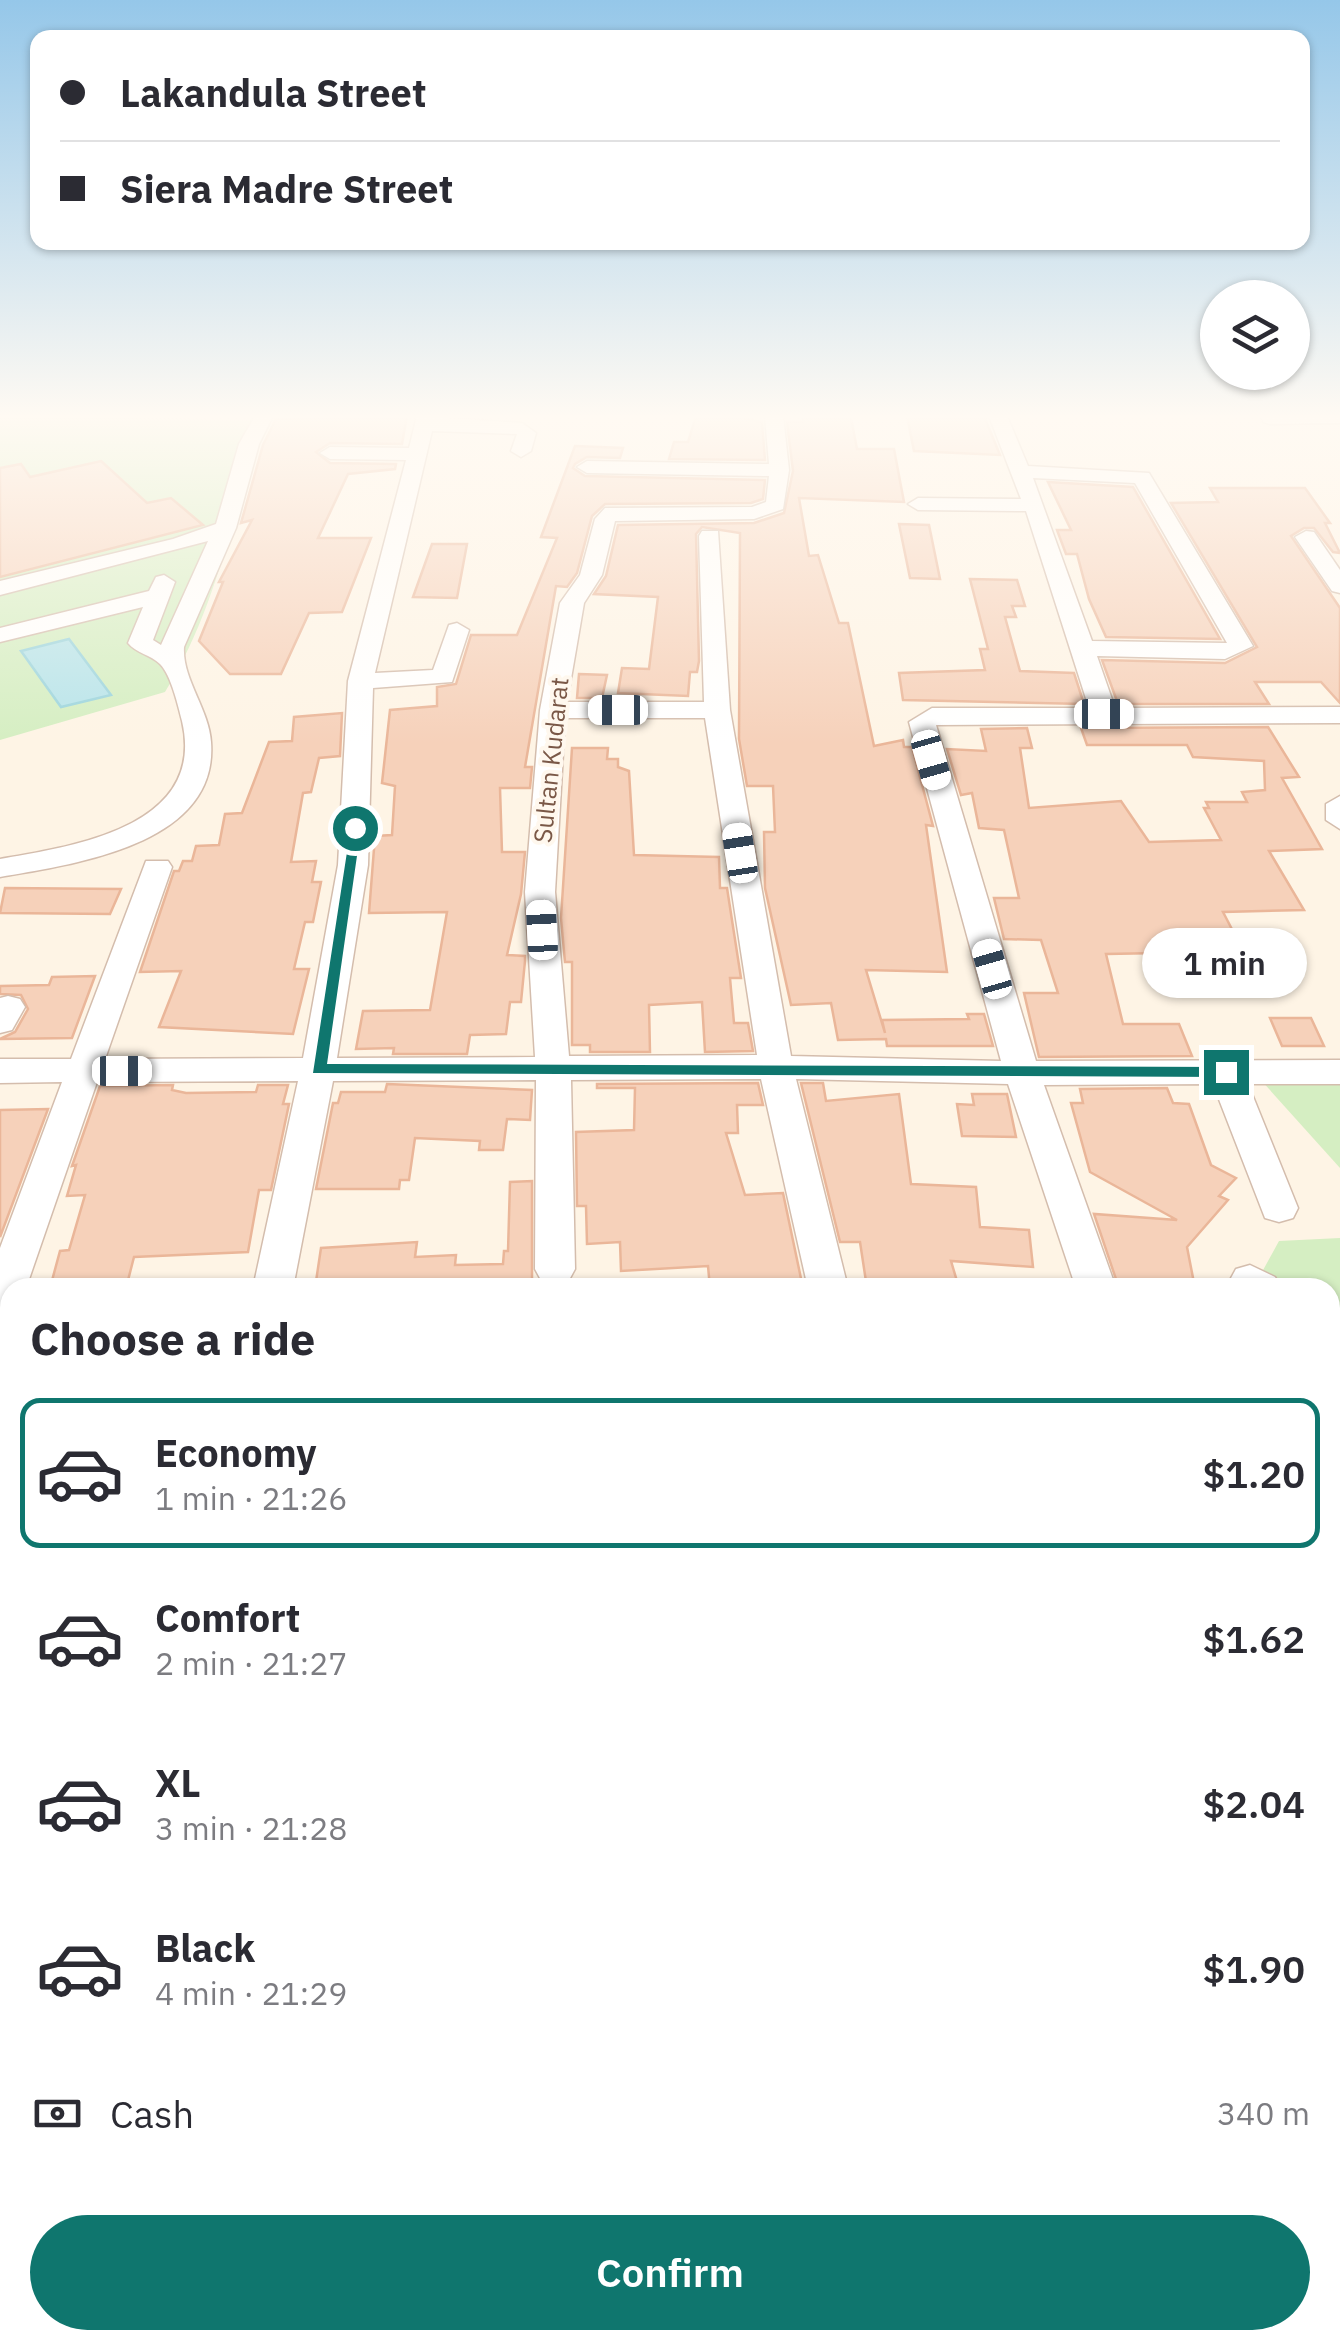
<!DOCTYPE html>
<html lang="en">
<head>
<meta charset="utf-8">
<style>
	:root { --surface:#fff; --page:#f2f2f3; --text:#2b2b33; --muted:#7c7c81; --line:#e1e1e2; --accent:#0f766e }
	body { margin:0; font-family:"IBM Plex Sans",sans-serif; background:var(--page); color:var(--text); height:100vh; display:flex; flex-direction:column; font-size:38px; white-space:nowrap }
	* { box-sizing:border-box; margin:0 }
	p { font-size:32px; color:var(--muted) }
	.icon { flex:none; width:55px; height:55px; fill:none; stroke:currentColor; stroke-width:2; stroke-linecap:round; stroke-linejoin:round }
	.map { position:relative; flex:1; overflow:hidden }
	.side { position:absolute; left:0px; top:1278px; width:1340px; height:1072px; display:flex; flex-direction:column; background:var(--surface); border-radius:30px 30px 0 0; box-shadow:0 2px 8px #0004 }
	.side>* { flex:none }
	.top-card { position:absolute; left:30px; top:30px; width:1280px; height:220px; border-radius:20px; box-shadow:0 2px 8px #0004; display:grid; align-content:center; height:220px; padding:0 30px; background:var(--surface) }
	.buttons { position:absolute; left:1200px; top:280px; display:grid; gap:20px }
	.buttons a { display:grid; place-items:center; width:110px; height:110px; border-radius:50%; background:var(--surface); box-shadow:0 2px 8px #0004; font-size:50px }
	.end { position:absolute; width:45px; height:45px; margin:-22px; border:12px solid #0f766e; background:#fff; box-shadow:0 0 0 5px #fff }
	.from { border-radius:50% }
	.bubble { position:absolute; height:70px; border-radius:35px; background:var(--surface); box-shadow:0 2px 8px #0004; font-size:32px; font-weight:600; line-height:70px; text-align:center }
	.car { position:absolute; width:30px; height:60px; margin:-30px -15px; border-radius:12px; box-shadow:0 0 8px 2px #0007; background:linear-gradient(#fff 24%,#345 0 40%,#fff 0 76%,#345 0 86%,#fff 0) }
	.top-card b { display:flex; align-items:center; gap:35px; height:95px; font-size:38px }
	.top-card b+b { border-top:2px solid var(--line) }
	.top-card i { width:25px; height:25px; background:var(--text) }
	ul { padding:0; list-style:none }
	li { display:flex; align-items:center; gap:30px; height:150px; margin:0 20px 15px; padding:0 10px; border:5px solid transparent; border-radius:20px }
	li div { flex:1 }
	li b { display:block; font-size:38px }
	li em { font-style:normal; font-weight:600 }
	li.active { border-color:var(--accent) }
	li>.icon { width:90px; height:90px; stroke-width:1.5 }
	h2 { padding:0 30px; font-size:45px; line-height:120px }
	.pay { display:flex; align-items:center; gap:25px; height:110px; padding:0 30px; font-size:38px }
	.pay p { margin-inline-start:auto }
	.cta { display:flex; gap:20px; margin-top:auto; padding:20px 30px }
	.cta a { flex:1; height:115px; border-radius:60px; background:var(--accent); color:#fff; font-size:40px; font-weight:600; line-height:115px; text-align:center }
	.map>svg:first-child { display:block }
</style>
</head>
<body>
<div class="map">
<svg width="1340" height="2348" viewBox="0 0 1340 2348">
	<rect width="100%" height="100%" fill="#fef4e5"/>
	<!-- green -->
	<g fill="#d5eec2">
		<path d="M 0,416 L 258,420 C 235,514 216,609 165,692 L 0,740 Z"/>
		<path d="M 1260,1079 L 1340,1079 L 1340,1168 Z"/>
		<path d="M 1340,1238 L 1340,1321 L 1330,1315 L 1330,1288 L 1287,1287 L 1262,1272 L 1279,1241 Z"/>
	</g>
	<!-- water -->
	<path fill="#b8e4ea" stroke="#9dd5dd" stroke-width="2.5" d="M 69,639 L 111,695 L 61,707 L 21,651 Z"/>
	<!-- building -->
	<g fill="#f6d1ba" stroke="#eab699" stroke-width="2.5">
		<path d="M 374,416 L 407,416 L 402,444 L 330,443 L 316,452 L 330,463 L 396,464 L 395,469 L 348,474 L 318,538 L 371,538 L 342,612 L 309,613 L 281,674 L 230,674 L 199,641 L 223,582 L 219,582 L 252,520 L 241,523 L 263,445 L 276,419 Z"/>
		<path d="M 696,416 L 733,416 L 762,422 L 765,460 L 669,459 L 674,442 L 688,442 Z"/>
		<path d="M 907,416 L 984,416 L 1000,455 L 914,451 Z"/>
		<path d="M 803,418 L 851,418 L 857,449 L 894,449 L 904,502 L 799,498 L 809,556 L 818,555 L 839,623 L 848,623 L 874,746 L 903,740 L 904,747 L 912,747 L 933,826 L 926,825 L 947,972 L 866,970 L 885,1033 L 882,1020 L 969,1019 L 967,1014 L 984,1014 L 993,1046 L 887,1046 L 886,1039 L 838,1040 L 831,1003 L 791,1005 L 765,888 L 764,832 L 775,832 L 773,786 L 747,786 L 739,739 L 740,533 L 702,527 L 696,534 L 699,661 L 697,672 L 690,672 L 688,696 L 618,693 L 622,668 L 649,669 L 658,597 L 594,594 L 606,576 L 618,525 L 754,523 L 784,513 L 793,471 L 787,422 L 803,422 Z"/>
		<path d="M 575,446 L 623,448 L 620,458 L 587,457 L 575,464 L 573,468 L 585,476 L 765,480 L 763,499 L 751,503 L 605,504 L 592,516 L 577,573 L 567,587 L 556,586 L 525,767 L 532,767 L 530,788 L 500,788 L 502,852 L 525,852 L 521,894 L 507,955 L 525,956 L 525,961 L 521,1002 L 510,1002 L 506,1034 L 470,1035 L 467,1054 L 393,1054 L 394,1048 L 356,1049 L 363,1011 L 430,1010 L 447,912 L 369,913 L 375,836 L 392,835 L 395,786 L 382,783 L 390,710 L 437,706 L 437,687 L 456,684 L 471,635 L 517,635 L 557,538 L 541,537 Z"/>
		<path d="M 101,461 L 147,503 L 171,498 L 203,525 L 0,577 L 0,468 L 21,464 L 30,477 Z"/>
		<path d="M 1048,482 L 1133,487 L 1220,639 L 1106,637 L 1089,599 L 1077,554 L 1066,554 L 1057,530 L 1071,530 Z"/>
		<path d="M 1210,488 L 1305,488 L 1330,523 L 1325,523 L 1340,553 L 1333,552 L 1314,528 L 1304,528 L 1291,536 L 1340,608 L 1340,703 L 1321,682 L 1255,682 L 1269,704 L 1118,704 L 1102,660 L 1225,663 L 1257,647 L 1171,503 L 1218,502 Z"/>
		<path d="M 899,524 L 929,525 L 940,579 L 910,578 Z"/>
		<path d="M 432,544 L 467,544 L 457,598 L 413,597 Z"/>
		<path d="M 970,579 L 1017,580 L 1025,606 L 1012,606 L 1016,617 L 1005,617 L 1020,671 L 1074,673 L 1084,704 L 903,700 L 899,673 L 985,670 L 980,649 L 988,649 Z"/>
		<path d="M 579,674 L 607,675 L 602,698 L 577,698 Z"/>
		<path d="M 342,713 L 340,756 L 319,758 L 311,792 L 303,793 L 291,862 L 316,861 L 312,882 L 321,882 L 313,922 L 305,922 L 294,969 L 309,969 L 293,1034 L 159,1027 L 181,971 L 140,972 L 174,871 L 179,871 L 183,861 L 192,861 L 196,846 L 219,845 L 225,814 L 242,813 L 269,742 L 292,741 L 294,717 Z"/>
		<path d="M 1268,727 L 1299,777 L 1282,778 L 1322,849 L 1269,851 L 1304,910 L 1223,912 L 1236,937 L 1175,938 L 1179,949 L 1159,949 L 1160,953 L 1106,954 L 1123,1024 L 1179,1024 L 1192,1056 L 1039,1057 L 1024,993 L 1058,993 L 1041,940 L 1004,939 L 994,898 L 1019,898 L 1004,830 L 979,828 L 972,793 L 961,795 L 947,749 L 986,751 L 981,729 L 1027,728 L 1032,748 L 1020,748 L 1029,808 L 1121,801 L 1149,842 L 1221,840 L 1204,808 L 1209,808 L 1206,802 L 1247,802 L 1242,792 L 1265,790 L 1264,761 L 1193,757 L 1187,745 L 1087,745 L 1081,728 Z"/>
		<path d="M 572,748 L 608,748 L 607,759 L 618,759 L 618,767 L 629,771 L 634,855 L 719,857 L 720,888 L 727,888 L 741,978 L 730,978 L 734,1023 L 748,1023 L 753,1051 L 705,1052 L 702,1002 L 649,1005 L 650,1052 L 590,1052 L 590,1045 L 572,1045 L 572,962 L 565,962 L 561,918 Z"/>
		<path d="M 5,888 L 121,889 L 110,914 L 0,913 Z"/>
		<path d="M 95,976 L 72,1038 L 0,1039 L 15,1032 L 28,1009 L 21,995 L 0,994 L 0,986 L 49,985 L 52,977 Z"/>
		<path d="M 1270,1018 L 1311,1018 L 1324,1046 L 1282,1046 Z"/>
		<path d="M 758,1083 L 763,1105 L 737,1105 L 738,1133 L 726,1133 L 745,1195 L 783,1193 L 803,1288 L 710,1288 L 708,1266 L 621,1271 L 620,1242 L 587,1244 L 586,1206 L 577,1206 L 576,1132 L 634,1130 L 635,1088 L 597,1088 L 597,1084 Z"/>
		<path d="M 801,1083 L 823,1083 L 826,1101 L 899,1094 L 911,1184 L 976,1187 L 980,1227 L 1029,1230 L 1033,1267 L 951,1261 L 959,1288 L 867,1288 L 860,1242 L 840,1242 Z"/>
		<path d="M 387,1084 L 532,1090 L 530,1120 L 507,1119 L 503,1150 L 479,1150 L 480,1141 L 415,1138 L 409,1180 L 400,1180 L 399,1189 L 316,1189 L 333,1103 L 338,1103 L 341,1092 L 385,1092 Z"/>
		<path d="M 173,1085 L 172,1090 L 186,1093 L 256,1092 L 258,1085 L 288,1085 L 283,1104 L 289,1104 L 271,1190 L 259,1190 L 248,1252 L 134,1257 L 126,1288 L 50,1288 L 60,1251 L 69,1250 L 85,1195 L 67,1196 L 76,1165 L 72,1166 L 100,1086 Z"/>
		<path d="M 1167,1088 L 1173,1103 L 1189,1104 L 1211,1165 L 1236,1178 L 1219,1196 L 1228,1200 L 1187,1247 L 1194,1283 L 1153,1280 L 1154,1288 L 1119,1288 L 1094,1214 L 1177,1220 L 1090,1172 L 1071,1103 L 1083,1103 L 1080,1089 Z"/>
		<path d="M 972,1094 L 1007,1094 L 1016,1137 L 962,1136 L 957,1104 L 974,1105 Z"/>
		<path d="M 48,1109 L 0,1237 L 0,1110 Z"/>
		<path d="M 532,1181 L 532,1288 L 315,1288 L 321,1248 L 417,1242 L 415,1257 L 456,1255 L 455,1265 L 503,1264 L 504,1251 L 508,1251 L 510,1182 Z"/>
	</g>
	<g fill="none" stroke-linecap="round" stroke-linejoin="round">
		<defs>
			<g id="minor">
				<path d="M 255,416 L 273,416 L 259,444 L 236,528 L 184,647 C 182,679 209,709 211,742 C 219,845 74,864 0,877 L 0,859 C 74,846 207,827 182,721 C 178,705 171,675 160,664 C 151,655 136,653 128,643 L 143,607 L 0,642 L 0,628 L 149,591 L 156,577 L 164,575 L 175,582 L 153,640 L 161,645 L 208,541 L 0,595 L 0,581 L 173,539 L 216,524 L 239,444 Z"/>
				<path d="M 417,416 L 522,423 L 536,433 L 531,451 L 521,457 L 511,451 L 517,434 L 432,431 L 375,673 L 433,670 L 449,625 L 457,623 L 469,630 L 452,682 L 373,688 L 368,865 L 337,1058 L 535,1057 L 525,892 L 540,710 L 560,603 L 580,575 L 595,519 L 605,508 L 752,507 L 766,502 L 769,476 L 587,473 L 577,467 L 587,461 L 769,464 L 765,416 L 783,416 L 789,470 L 783,509 L 754,519 L 615,521 L 602,575 L 584,603 L 567,702 L 704,702 L 699,536 L 702,531 L 718,531 L 730,710 L 791,1056 L 1001,1061 L 909,722 L 932,708 L 1089,708 L 1026,511 L 918,510 L 908,504 L 918,498 L 1021,499 L 989,416 L 1007,416 L 1028,466 L 1149,473 L 1253,646 L 1225,659 L 1097,656 L 1115,708 L 1340,707 L 1340,723 L 936,725 L 1036,1061 L 1340,1060 L 1340,1084 L 1248,1084 L 1298,1208 L 1293,1218 L 1279,1222 L 1265,1218 L 1213,1084 L 1044,1085 L 1116,1288 L 1076,1288 L 1008,1084 L 796,1079 L 848,1288 L 808,1288 L 761,1079 L 571,1080 L 575,1269 L 569,1280 L 555,1284 L 541,1280 L 535,1269 L 536,1080 L 333,1081 L 293,1288 L 253,1288 L 298,1081 L 97,1082 L 26,1288 L 10,1288 L 10,1316 L 0,1319 L 0,1248 L 62,1082 L 0,1083 L 0,1059 L 71,1059 L 146,861 L 168,861 L 172,867 L 105,1059 L 303,1058 L 338,865 L 348,681 L 406,460 L 330,459 L 320,453 L 330,447 L 409,448 ZM 1033,478 L 1135,483 L 1227,643 L 1092,641 ZM 565,718 L 705,718 L 757,1055 L 569,1056 L 555,892 Z"/>
				<path d="M 1262,416 L 1340,416 L 1340,423 L 1270,424 L 1263,422 Z"/>
				<path d="M 1306,531 L 1314,532 L 1340,570 L 1340,593 L 1332,591 L 1295,537 Z"/>
				<path d="M 1340,796 L 1340,829 L 1326,820 L 1326,804 Z"/>
				<path d="M 8,996 L 20,999 L 25,1007 L 12,1030 L 0,1033 L 0,998 Z"/>
				<path d="M 1250,1265 L 1275,1277 L 1281,1288 L 1234,1288 L 1230,1280 L 1236,1269 Z"/>
				<path d="M 1330,1315 L 1340,1318 L 1340,1354 L 1330,1350 Z"/>
				<path d="M 1330,1464 L 1340,1465 L 1340,1505 L 1330,1504 Z"/>
				<path d="M 10,1515 L 10,1557 L 0,1558 L 0,1516 Z"/>
				<rect x="1330" y="1747" width="10" height="52"/>
				<path d="M 10,1925 L 10,1984 L 0,1988 L 0,1930 Z"/>
				<path d="M 1340,2134 L 1340,2196 L 1330,2197 L 1330,2135 Z"/>
				<path d="M 31,2340 L 97,2340 L 97,2348 L 29,2348 Z"/>
			</g>
		</defs>
		<!-- minor casing -->
		<use href="#minor" stroke="#d4bdad" stroke-width="3"/>
		<!-- minor -->
		<use href="#minor" fill="#fff" fill-rule="evenodd"/>
	</g>
	<!-- sky -->
	<linearGradient id="sky" x2="0" y2="1"><stop stop-color="#95c7e9"/><stop offset="0.56" stop-color="#fffaf3"/><stop offset="1" stop-color="#fffaf3" stop-opacity="0"/></linearGradient>
	<rect width="1340" height="744" fill="url(#sky)"/>
	<!-- route -->
	<path fill="#0f766e" d="M 351,826 L 361,828 L 327,1064 L 1226,1067 L 1233,1072 L 1226,1077 L 313,1073 Z"/>
	<g text-anchor="middle" stroke-width="8" stroke-linejoin="round" paint-order="stroke">
		<!-- far-street labels -->
		<g font-size="25" fill="#7a5847" stroke="#fff8ee">
			<text transform="translate(551 760) rotate(-84)" y="9">Sultan Kudarat</text>
		</g>
	</g>
</svg>
<div class="buttons">
<a><svg class="icon" aria-label="layers" viewBox="0 0 24 24"><path d="M12 4l9 5-9 5-9-5zM3 14l9 5 9-5"/></svg></a>
</div>
<i class="end from" style="left:355px;top:828px"></i>
<i class="end" style="left:1226px;top:1072px"></i>
<div class="bubble" style="left:1142px;top:928px;width:165px">1 min</div>
<i class="car" style="left:618px;top:710px;rotate:270deg"></i>
<i class="car" style="left:1104px;top:714px;rotate:90deg"></i>
<i class="car" style="left:931px;top:760px;rotate:164deg"></i>
<i class="car" style="left:740px;top:853px;rotate:351deg"></i>
<i class="car" style="left:542px;top:930px;rotate:357deg"></i>
<i class="car" style="left:992px;top:969px;rotate:344deg"></i>
<i class="car" style="left:122px;top:1071px;rotate:90deg"></i>
<div class="top-card">
<b><i class="from"></i>Lakandula Street</b>
<b><i></i>Siera Madre Street</b>
</div>
<section class="side">
<h2>Choose a ride</h2>
<ul>
<li class="active"><svg class="icon" aria-label="car" viewBox="0 0 24 24"><path d="M5 17H2v-5l4-1 3-4h7l3 4 3 1v5h-3M9 17h6M6 11h13"/><circle cx="7" cy="17" r="2"/><circle cx="17" cy="17" r="2"/></svg><div><b>Economy</b><p>1 min · 21:26</p></div><em>$1.20</em></li>
<li><svg class="icon" aria-label="car" viewBox="0 0 24 24"><path d="M5 17H2v-5l4-1 3-4h7l3 4 3 1v5h-3M9 17h6M6 11h13"/><circle cx="7" cy="17" r="2"/><circle cx="17" cy="17" r="2"/></svg><div><b>Comfort</b><p>2 min · 21:27</p></div><em>$1.62</em></li>
<li><svg class="icon" aria-label="car" viewBox="0 0 24 24"><path d="M5 17H2v-5l4-1 3-4h7l3 4 3 1v5h-3M9 17h6M6 11h13"/><circle cx="7" cy="17" r="2"/><circle cx="17" cy="17" r="2"/></svg><div><b>XL</b><p>3 min · 21:28</p></div><em>$2.04</em></li>
<li><svg class="icon" aria-label="car" viewBox="0 0 24 24"><path d="M5 17H2v-5l4-1 3-4h7l3 4 3 1v5h-3M9 17h6M6 11h13"/><circle cx="7" cy="17" r="2"/><circle cx="17" cy="17" r="2"/></svg><div><b>Black</b><p>4 min · 21:29</p></div><em>$1.90</em></li>
</ul>
<div class="pay"><svg class="icon" aria-label="cash" viewBox="0 0 24 24"><path d="M3 7h18v10H3z"/><circle cx="12" cy="12" r="2"/></svg>Cash<p>340 m</p></div>
<div class="cta"><a>Confirm</a></div>
</section>
</div>
</body>
</html>
